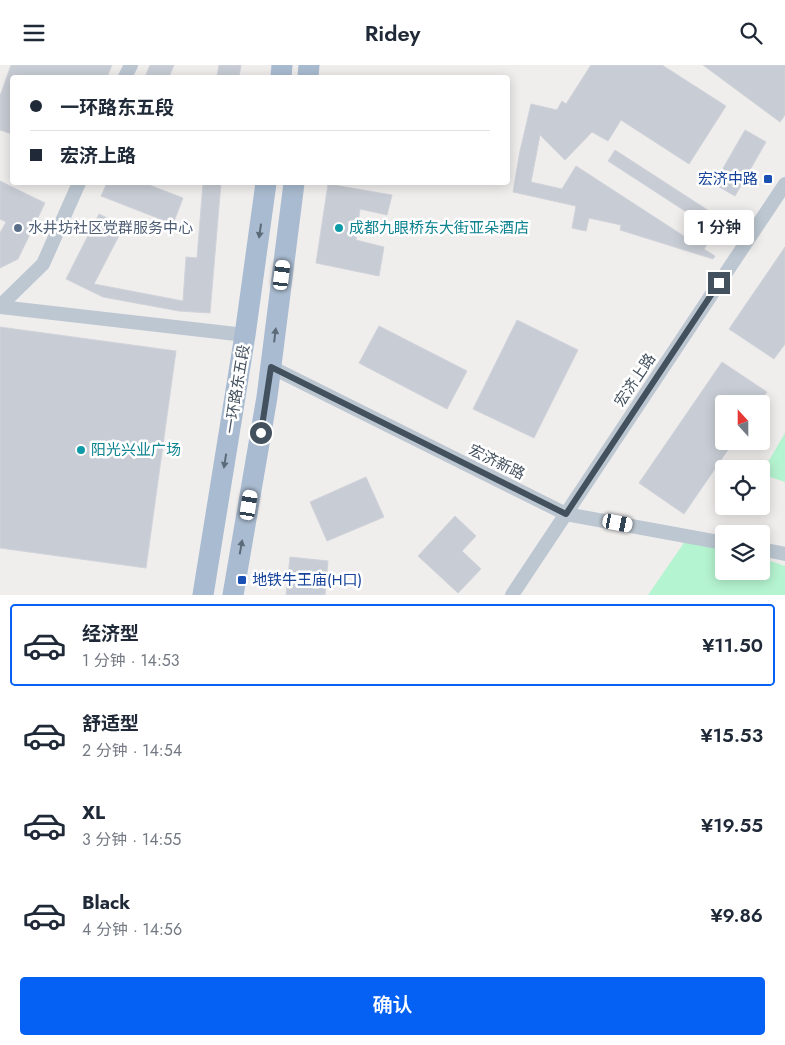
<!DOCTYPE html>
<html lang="zh">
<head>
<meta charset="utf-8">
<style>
	:root { --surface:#fff; --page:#f6f6f7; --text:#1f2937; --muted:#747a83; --line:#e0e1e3; --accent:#0461f3 }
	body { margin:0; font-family:Jost,"Noto Sans SC",sans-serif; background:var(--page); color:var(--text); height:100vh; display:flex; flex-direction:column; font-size:19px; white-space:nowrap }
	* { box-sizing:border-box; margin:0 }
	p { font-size:16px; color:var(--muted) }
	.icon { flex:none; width:28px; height:28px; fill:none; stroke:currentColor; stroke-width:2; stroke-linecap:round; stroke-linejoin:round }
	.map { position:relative; height:530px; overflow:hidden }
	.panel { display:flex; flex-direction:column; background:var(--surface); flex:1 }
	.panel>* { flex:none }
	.hud { position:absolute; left:10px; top:10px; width:500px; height:110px; border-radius:5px; box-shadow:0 2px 12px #0003; display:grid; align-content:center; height:110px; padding:0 20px; background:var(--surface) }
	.needle { width:32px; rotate:339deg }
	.tools { position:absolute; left:715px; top:330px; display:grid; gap:10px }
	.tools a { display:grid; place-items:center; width:55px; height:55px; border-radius:5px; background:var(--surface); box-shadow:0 2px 12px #0003; font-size:25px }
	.end { position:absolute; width:22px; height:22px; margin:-11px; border:6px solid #43505d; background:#fff; box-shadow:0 0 0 2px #fff }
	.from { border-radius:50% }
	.bubble { position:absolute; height:35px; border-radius:5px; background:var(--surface); box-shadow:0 2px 12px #0003; font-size:16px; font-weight:600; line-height:35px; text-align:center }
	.car { position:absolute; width:15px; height:30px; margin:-15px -8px; border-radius:6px; box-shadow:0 0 4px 1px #0007; background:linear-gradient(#fff 24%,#345 0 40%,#fff 0 76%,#345 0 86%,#fff 0) }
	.hud b { display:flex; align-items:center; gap:18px; height:48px; font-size:19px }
	.hud b+b { border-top:1px solid var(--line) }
	.hud i { width:12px; height:12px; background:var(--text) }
	ul { padding:9px 0 0; list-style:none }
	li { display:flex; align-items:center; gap:15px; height:82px; margin:0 10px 8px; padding:0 10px; border:2px solid transparent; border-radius:5px }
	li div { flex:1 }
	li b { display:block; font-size:19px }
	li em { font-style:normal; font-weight:600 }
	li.active { border-color:var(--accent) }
	li>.icon { width:45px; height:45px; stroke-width:1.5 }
	.cta { display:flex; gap:10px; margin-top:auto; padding:10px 20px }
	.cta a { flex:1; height:58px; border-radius:5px; background:var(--accent); color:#fff; font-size:20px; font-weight:600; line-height:58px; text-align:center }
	header { display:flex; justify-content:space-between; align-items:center; height:65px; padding:0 20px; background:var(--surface); font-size:22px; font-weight:600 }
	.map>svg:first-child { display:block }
</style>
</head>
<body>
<header><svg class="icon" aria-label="menu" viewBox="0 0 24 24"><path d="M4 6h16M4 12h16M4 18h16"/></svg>Ridey<svg class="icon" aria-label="search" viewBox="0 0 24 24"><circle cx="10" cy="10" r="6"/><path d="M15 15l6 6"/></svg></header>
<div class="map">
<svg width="785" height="530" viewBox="0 0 785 530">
	<rect width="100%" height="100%" fill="#f0eded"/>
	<!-- green -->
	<g fill="#b5f4d0">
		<path d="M 785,368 L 785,417 L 761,409 Z"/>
		<path d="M 690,469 L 724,481 L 724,506 L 761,506 L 761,493 L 785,501 L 785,530 L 648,530 Z"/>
	</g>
	<!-- building -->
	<g fill="#c8ccd4" stroke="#d0d3da">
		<path d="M 11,0 L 112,0 L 107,12 L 12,12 L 12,69 L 0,65 L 0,31 Z"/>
		<path d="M 150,0 L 174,0 L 169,12 L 145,12 Z"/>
		<path d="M 219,0 L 241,0 L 239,12 L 217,12 Z"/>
		<path d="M 591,0 L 662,0 L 726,41 L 689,99 L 621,55 L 608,76 L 592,67 L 565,95 L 540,70 L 531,117 L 562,124 L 576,101 L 693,177 L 705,159 L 608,96 L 615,85 L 723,155 L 704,184 L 715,191 L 713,194 L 620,165 L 621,160 L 589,153 L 586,166 L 572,163 L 576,141 L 513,127 L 520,86 L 531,39 L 557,45 L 562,36 L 566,39 Z"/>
		<path d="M 703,0 L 785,0 L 785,50 L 780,57 Z"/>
		<path d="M 745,65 L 766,77 L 735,131 L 714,119 Z"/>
		<path d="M 0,116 L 45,138 L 18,194 L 0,203 L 0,168 L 6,157 L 0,154 Z"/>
		<path d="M 107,118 L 144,118 L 183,133 L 173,159 L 101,131 Z"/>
		<path d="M 203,118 L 221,118 L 210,248 L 179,246 L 103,232 L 66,214 L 99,149 L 124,161 L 94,219 L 183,236 L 186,192 L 197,193 Z"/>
		<path d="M 328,119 L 392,130 L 387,150 L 360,144 L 356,175 L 384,182 L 379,211 L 316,198 Z"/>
		<path d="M 785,182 L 785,279 L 774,294 L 729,264 Z"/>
		<path d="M 517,255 L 578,285 L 534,373 L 473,344 Z"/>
		<path d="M 379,261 L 467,306 L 447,344 L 359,298 Z"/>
		<path d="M 0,262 L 176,286 L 146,503 L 0,483 Z"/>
		<path d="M 722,297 L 767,327 L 759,339 L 724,339 L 724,376 L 734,376 L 684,449 L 639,418 Z"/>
		<path d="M 366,412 L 384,452 L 327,476 L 310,437 Z"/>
		<path d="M 455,451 L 476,471 L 462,486 L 481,504 L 458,528 L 418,491 Z"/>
		<path d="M 290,492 L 328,496 L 325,530 L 286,530 Z"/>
	</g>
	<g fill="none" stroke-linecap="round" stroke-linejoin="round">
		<!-- minor -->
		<g stroke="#bcc7d1" stroke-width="14">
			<path d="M 125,12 L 131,0"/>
			<path d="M 0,241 L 43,199 L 79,118"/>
			<path d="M 0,242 L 245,270"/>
			<path d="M 271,302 L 566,449 L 724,478"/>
			<path d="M 761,484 L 785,489"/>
			<path d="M 512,530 L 785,119"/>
		</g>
		<!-- primary -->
		<g stroke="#a9bbd0" stroke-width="21">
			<path d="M 281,12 L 282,0"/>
			<path d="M 308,12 L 309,0"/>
			<path d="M 203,530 L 245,270 L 266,118"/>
			<path d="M 233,530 L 267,332 L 294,118"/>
		</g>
	</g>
	<!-- one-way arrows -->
	<defs><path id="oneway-solid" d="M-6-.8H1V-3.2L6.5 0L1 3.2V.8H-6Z" transform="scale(1.25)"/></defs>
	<g fill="#5c6b7a">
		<use href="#oneway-solid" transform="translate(260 166) rotate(98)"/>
		<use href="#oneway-solid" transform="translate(275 270) rotate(-83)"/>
		<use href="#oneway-solid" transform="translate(225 396) rotate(99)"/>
		<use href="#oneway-solid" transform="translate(241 482) rotate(-80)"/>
	</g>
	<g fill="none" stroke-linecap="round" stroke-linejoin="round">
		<!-- route -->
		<path stroke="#43505d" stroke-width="6" d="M 261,368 L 271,302 L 566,449 L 719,218"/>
	</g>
	<!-- markers -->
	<g fill="#1a4fb4" stroke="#fff" stroke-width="2">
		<rect x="763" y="109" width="10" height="10" rx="2.5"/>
		<rect x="237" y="510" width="10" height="10" rx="2.5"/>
	</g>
	<circle fill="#5c6f8a" stroke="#fff" stroke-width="2" cx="18" cy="163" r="5"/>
	<g fill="#0f9aa8" stroke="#fff" stroke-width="2">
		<circle cx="339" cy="163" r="5"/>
		<circle cx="81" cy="385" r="5"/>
	</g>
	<g text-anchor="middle" stroke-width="5" stroke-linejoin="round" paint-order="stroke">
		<!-- transit labels -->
		<g font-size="15" fill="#164399" stroke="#fff" text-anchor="end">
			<text x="758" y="119">宏济中路</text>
			<text x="252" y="520" text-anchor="start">地铁牛王庙(H口)</text>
		</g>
		<!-- service labels -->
		<g font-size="15" fill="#4e5e75" stroke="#fff" text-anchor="start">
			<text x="28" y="168">水井坊社区党群服务中心</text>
		</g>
		<!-- culture labels -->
		<g font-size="15" fill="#0d838f" stroke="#fff" text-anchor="start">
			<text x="349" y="168">成都九眼桥东大街亚朵酒店</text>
			<text x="91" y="390">阳光兴业广场</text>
		</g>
		<!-- street labels -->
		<g font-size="15" fill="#43505d" stroke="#fff">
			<text transform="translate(635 315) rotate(-56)" y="5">宏济上路</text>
			<text transform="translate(237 324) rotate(-81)" y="5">一环路东五段</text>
			<text transform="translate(497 397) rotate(26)" y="5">宏济新路</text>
		</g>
	</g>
</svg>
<div class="tools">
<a><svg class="needle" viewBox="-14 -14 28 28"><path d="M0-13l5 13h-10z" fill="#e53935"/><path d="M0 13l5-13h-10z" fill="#747a83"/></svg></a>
<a><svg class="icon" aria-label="locate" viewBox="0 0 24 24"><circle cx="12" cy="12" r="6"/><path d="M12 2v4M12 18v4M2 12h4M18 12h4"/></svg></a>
<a><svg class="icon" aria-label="layers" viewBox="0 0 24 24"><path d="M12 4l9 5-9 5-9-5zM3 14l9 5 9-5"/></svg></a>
</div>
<i class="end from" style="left:261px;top:368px"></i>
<i class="end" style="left:719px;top:218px"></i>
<div class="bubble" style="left:684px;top:145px;width:70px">1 分钟</div>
<i class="car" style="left:282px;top:210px;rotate:7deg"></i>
<i class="car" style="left:249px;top:440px;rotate:9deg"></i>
<i class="car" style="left:618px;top:458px;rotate:101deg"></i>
<div class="hud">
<b><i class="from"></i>一环路东五段</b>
<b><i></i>宏济上路</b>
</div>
</div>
<section class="panel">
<ul>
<li class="active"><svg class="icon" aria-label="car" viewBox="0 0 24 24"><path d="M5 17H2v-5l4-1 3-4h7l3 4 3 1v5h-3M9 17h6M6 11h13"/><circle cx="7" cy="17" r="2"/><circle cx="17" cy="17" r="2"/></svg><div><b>经济型</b><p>1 分钟 · 14:53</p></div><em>¥11.50</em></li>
<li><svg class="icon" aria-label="car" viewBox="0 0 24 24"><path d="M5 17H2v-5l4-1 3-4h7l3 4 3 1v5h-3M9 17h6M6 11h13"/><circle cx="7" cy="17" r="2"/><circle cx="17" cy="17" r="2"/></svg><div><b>舒适型</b><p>2 分钟 · 14:54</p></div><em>¥15.53</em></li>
<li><svg class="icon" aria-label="car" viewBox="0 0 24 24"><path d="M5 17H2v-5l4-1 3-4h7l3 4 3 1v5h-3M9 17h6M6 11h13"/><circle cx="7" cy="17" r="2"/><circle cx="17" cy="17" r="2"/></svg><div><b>XL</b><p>3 分钟 · 14:55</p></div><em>¥19.55</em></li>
<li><svg class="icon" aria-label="car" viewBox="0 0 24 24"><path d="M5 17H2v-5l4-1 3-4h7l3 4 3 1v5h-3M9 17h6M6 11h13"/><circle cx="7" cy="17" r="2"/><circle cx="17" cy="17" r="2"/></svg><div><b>Black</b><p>4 分钟 · 14:56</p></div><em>¥9.86</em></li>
</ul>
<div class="cta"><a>确认</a></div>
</section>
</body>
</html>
